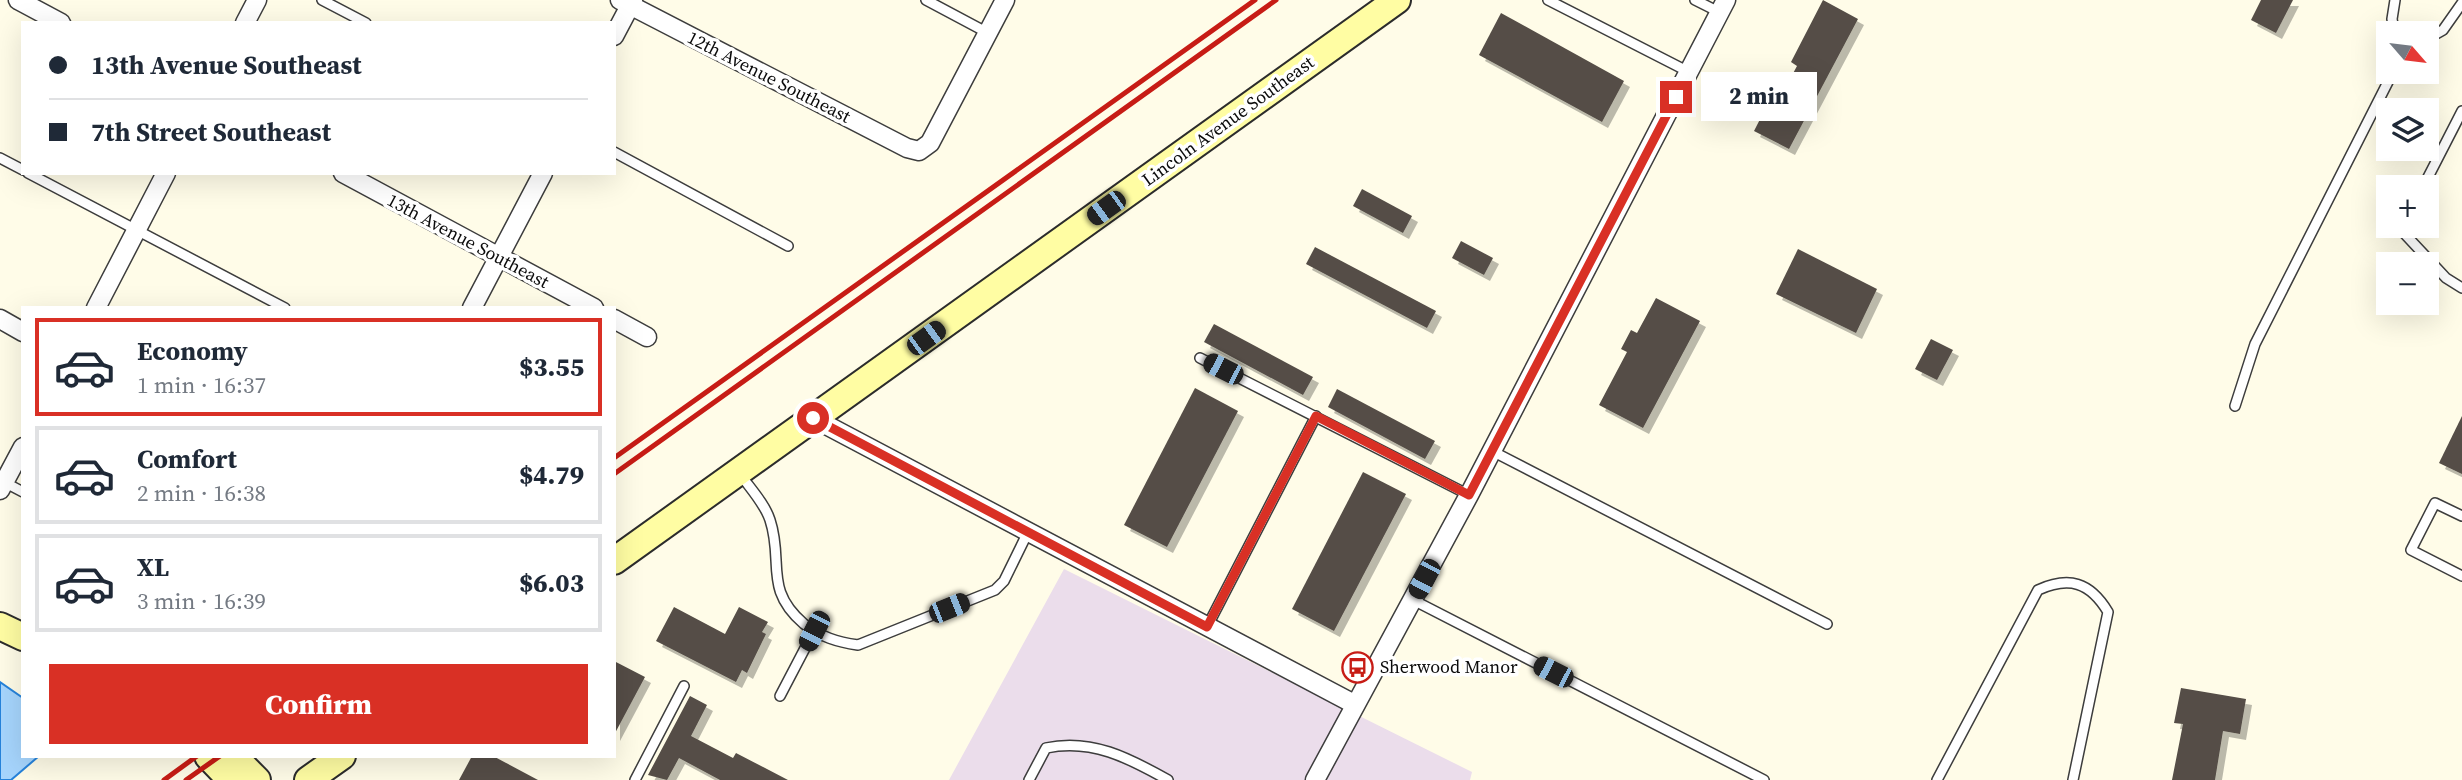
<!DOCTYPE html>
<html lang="en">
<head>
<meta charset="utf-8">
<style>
	:root { --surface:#fff; --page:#f6f6f7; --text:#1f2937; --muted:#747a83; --line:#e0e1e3; --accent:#d93025 }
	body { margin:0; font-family:"Source Serif 4",serif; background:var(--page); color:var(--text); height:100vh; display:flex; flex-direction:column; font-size:26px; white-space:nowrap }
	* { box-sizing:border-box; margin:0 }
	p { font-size:23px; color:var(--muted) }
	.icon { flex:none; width:38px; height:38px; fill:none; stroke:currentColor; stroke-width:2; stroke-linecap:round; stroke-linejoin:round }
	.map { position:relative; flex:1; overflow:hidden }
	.details { position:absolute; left:21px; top:306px; width:595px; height:452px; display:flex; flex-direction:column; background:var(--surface); border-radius:0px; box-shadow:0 7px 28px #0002 }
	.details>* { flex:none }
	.banner { position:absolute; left:21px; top:21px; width:595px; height:154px; border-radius:0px; box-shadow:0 7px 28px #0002; display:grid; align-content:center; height:154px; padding:0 28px; background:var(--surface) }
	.needle { width:46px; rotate:118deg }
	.buttons { position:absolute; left:2376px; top:21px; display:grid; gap:14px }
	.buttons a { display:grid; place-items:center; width:63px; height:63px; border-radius:0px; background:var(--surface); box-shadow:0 7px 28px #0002; font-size:35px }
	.end { position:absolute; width:32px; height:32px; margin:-16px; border:9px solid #d93025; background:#fff; box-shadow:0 0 0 4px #fff }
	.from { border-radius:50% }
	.bubble { position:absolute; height:49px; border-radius:0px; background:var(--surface); box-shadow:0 7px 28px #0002; font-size:23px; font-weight:800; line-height:49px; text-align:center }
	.car { position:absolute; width:21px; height:42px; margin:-21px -10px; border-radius:9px; box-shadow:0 0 5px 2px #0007; background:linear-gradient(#222 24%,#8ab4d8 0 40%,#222 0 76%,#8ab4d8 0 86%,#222 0) }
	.banner b { display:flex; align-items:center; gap:24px; height:66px; font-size:26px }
	.banner b+b { border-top:2px solid var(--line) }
	.banner i { width:18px; height:18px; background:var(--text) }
	ul { padding:12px 0 0; list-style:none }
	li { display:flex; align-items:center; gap:21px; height:98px; margin:0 14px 10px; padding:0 14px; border:4px solid var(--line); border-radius:0px }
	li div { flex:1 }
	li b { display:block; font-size:26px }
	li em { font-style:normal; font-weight:800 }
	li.selected { border-color:var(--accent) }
	li>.icon { width:63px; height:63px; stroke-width:1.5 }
	.cta { display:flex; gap:14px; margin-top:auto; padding:14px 28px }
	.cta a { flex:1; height:80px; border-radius:0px; background:var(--accent); color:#fff; font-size:28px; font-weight:800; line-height:80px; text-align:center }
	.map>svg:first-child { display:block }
</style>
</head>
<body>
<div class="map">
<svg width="2462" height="780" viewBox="0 0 2462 780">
	<defs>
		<filter id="shadow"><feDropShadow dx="6" dy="6" stdDeviation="0" flood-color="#0004"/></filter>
	</defs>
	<rect width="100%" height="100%" fill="#fffce8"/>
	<!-- industrial -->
	<path fill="#ebddeb" d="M 1064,569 L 1472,772 L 1470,780 L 949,780 Z"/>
	<!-- water -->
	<path fill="#a6d5fd" stroke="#2683db" stroke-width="2" d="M 0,682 L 23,698 L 23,756 L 39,756 L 11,780 L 0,780 Z"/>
	<!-- building -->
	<g fill="#544d46" filter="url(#shadow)">
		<path d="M 1823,0 L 1858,19 L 1789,149 L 1754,131 L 1775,90 L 1782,94 L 1797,66 L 1791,62 Z"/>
		<path d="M 2261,0 L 2293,0 L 2276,33 L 2251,20 Z"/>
		<path d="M 1501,13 L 1624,81 L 1602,122 L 1479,55 Z"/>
		<path d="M 1362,189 L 1412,216 L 1403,233 L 1353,206 Z"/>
		<path d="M 1461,241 L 1493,258 L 1484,275 L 1452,258 Z"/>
		<path d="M 1315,247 L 1436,311 L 1427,328 L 1306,264 Z"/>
		<path d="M 1798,249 L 1877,289 L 1856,333 L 1776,294 Z"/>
		<path d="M 1656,298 L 1700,321 L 1643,428 L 1599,405 L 1627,352 L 1621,349 L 1631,330 L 1637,333 Z"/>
		<path d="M 1214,324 L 1313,377 L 1303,395 L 1204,342 Z"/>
		<path d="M 1931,339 L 1953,350 L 1937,380 L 1915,369 Z"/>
		<path d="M 1195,388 L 1238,411 L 1167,547 L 1124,525 Z"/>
		<path d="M 1337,389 L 1435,441 L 1425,459 L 1328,407 Z"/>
		<path d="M 2462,416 L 2462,474 L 2439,463 Z"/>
		<path d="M 1363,472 L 1406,494 L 1334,631 L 1292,609 Z"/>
		<path d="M 674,607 L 725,634 L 739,607 L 768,622 L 762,632 L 766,634 L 747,673 L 742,670 L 736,682 L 656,641 Z"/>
		<path d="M 614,661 L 645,677 L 614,735 Z"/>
		<path d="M 2181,688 L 2246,699 L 2240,734 L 2223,731 L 2215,780 L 2172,780 L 2183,724 L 2174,723 Z"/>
		<path d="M 690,696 L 707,705 L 691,736 L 733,758 L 736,753 L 788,780 L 720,780 L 679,758 L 667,780 L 648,775 Z"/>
		<path d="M 472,756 L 493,756 L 538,780 L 459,780 Z"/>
	</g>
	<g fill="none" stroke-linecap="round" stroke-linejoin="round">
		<defs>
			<g id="lane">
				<path d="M 322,0 L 366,23"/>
				<path d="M 926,0 L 988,33"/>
				<path d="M 1548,0 L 1689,72"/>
				<path d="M 1695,0 L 1719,12"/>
				<path d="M 2395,0 L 2392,19 L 2394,30 L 2401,33"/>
				<path d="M 2427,39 L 2443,30 L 2462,3"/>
				<path d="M 614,152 L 788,246"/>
				<path d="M 0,158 L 23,170"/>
				<path d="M 28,173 L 285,308"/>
				<path d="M 2423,187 L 2462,111"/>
				<path d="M 2404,226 L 2401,230 L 2446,278 L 2462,288"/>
				<path d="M 1200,358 L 1469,495"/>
				<path d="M 2235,406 L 2255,344 L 2393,72"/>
				<path d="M 1492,451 L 1827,624"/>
				<path d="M 740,474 C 750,488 765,504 770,520 C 784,562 763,589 804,624 C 821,637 837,642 858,645 L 995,590 L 1004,581 L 1028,532"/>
				<path d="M 2,481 L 23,492"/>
				<path d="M 2462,516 L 2435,503 L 2411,550 L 2462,576"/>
				<path d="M 1413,600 L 1764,780"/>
				<path d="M 1207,627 L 1316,416"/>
				<path d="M 780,696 L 814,631"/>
				<path d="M 635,780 L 684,686"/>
				<path d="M 1029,780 L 1046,748 C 1091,738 1129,758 1168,780"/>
				<path d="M 1937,780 L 2038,590 C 2069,576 2090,582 2108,612 L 2073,780"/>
			</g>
			<g id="street">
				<path d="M 18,0 L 61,23"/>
				<path d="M 620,0 L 907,148 L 919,151 L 930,143 L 1005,0"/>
				<path d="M 245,23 L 257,0"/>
				<path d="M 614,36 L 633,0"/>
				<path d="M 343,173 L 594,308"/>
				<path d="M 96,308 L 166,173"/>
				<path d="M 472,308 L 543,173"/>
				<path d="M 0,319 L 23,332"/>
				<path d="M 614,319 L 647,337"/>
				<path d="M 813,418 L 1354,704"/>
				<path d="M 0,490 L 23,447"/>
				<path d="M 1315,780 L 1469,495 L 1726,0"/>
			</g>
			<g id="secondary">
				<path d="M 614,561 L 1397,0"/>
				<path d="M 0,626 L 23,637"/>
				<path d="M 208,756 L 231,780"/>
				<path d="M 233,756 L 257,780"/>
				<path d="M 308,780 L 342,756"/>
			</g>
		</defs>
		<!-- lane casing -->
		<use href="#lane" stroke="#3d3d3d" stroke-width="12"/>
		<!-- street casing -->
		<use href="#street" stroke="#3d3d3d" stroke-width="21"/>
		<!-- secondary casing -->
		<use href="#secondary" stroke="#2c2c2c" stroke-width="30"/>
		<!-- lane -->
		<use href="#lane" stroke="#fff" stroke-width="9"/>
		<!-- street -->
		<use href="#street" stroke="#fff" stroke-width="18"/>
		<!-- secondary -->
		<use href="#secondary" stroke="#fffda3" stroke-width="26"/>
		<!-- rail -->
		<g stroke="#c71c15" stroke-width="5">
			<path d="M 614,458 L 1255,0"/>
			<path d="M 614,474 L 1276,0"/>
			<path d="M 164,780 L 197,756"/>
			<path d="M 186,780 L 220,756"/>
		</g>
	</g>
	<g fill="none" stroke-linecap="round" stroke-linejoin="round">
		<!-- route -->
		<path stroke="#d93025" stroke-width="9" d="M 813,418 L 1207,627 L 1316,416 L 1469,495 L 1676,97"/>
	</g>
	<!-- icons -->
	<defs>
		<symbol id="bus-ring" viewBox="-11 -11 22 22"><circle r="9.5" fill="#fff" stroke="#c71c15" stroke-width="1.5"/><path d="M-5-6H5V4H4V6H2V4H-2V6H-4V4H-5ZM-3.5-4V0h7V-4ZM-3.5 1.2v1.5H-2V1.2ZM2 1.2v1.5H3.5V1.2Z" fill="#c71c15"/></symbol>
	</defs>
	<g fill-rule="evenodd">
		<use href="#bus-ring" x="1340" y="650" width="35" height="35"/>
	</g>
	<g text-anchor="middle" stroke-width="7" stroke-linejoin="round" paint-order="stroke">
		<!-- street labels -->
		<g font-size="18" fill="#0a0a0a" stroke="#fff">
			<text transform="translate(769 77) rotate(27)" y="6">12th Avenue Southeast</text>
			<text transform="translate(1228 121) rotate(-36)" y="6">Lincoln Avenue Southeast</text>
			<text transform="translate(468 241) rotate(28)" y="6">13th Avenue Southeast</text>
		</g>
		<!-- poi labels -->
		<g font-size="18" fill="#0a0a0a" stroke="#fff" text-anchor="start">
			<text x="1380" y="673">Sherwood Manor</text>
		</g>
	</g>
</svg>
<div class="buttons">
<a><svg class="needle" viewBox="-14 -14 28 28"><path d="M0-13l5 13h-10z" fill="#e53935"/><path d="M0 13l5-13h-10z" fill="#747a83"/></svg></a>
<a><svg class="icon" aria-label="layers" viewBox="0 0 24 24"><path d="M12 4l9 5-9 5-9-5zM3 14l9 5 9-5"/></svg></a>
<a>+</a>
<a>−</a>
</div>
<i class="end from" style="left:813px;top:418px"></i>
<i class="end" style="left:1676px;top:97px"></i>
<div class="bubble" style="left:1701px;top:72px;width:116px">2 min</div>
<i class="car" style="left:1106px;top:208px;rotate:234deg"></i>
<i class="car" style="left:926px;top:338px;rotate:54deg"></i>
<i class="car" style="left:1223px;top:369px;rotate:297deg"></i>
<i class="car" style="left:1424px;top:579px;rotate:208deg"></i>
<i class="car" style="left:949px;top:608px;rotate:68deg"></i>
<i class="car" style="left:814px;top:631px;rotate:207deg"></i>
<i class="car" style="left:1553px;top:672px;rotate:297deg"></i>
<div class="banner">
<b><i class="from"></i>13th Avenue Southeast</b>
<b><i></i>7th Street Southeast</b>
</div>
<section class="details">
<ul>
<li class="selected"><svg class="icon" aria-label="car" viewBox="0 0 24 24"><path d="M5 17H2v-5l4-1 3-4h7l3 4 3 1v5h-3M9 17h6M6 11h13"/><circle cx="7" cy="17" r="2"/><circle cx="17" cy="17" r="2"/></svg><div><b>Economy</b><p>1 min · 16:37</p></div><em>$3.55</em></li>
<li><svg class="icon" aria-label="car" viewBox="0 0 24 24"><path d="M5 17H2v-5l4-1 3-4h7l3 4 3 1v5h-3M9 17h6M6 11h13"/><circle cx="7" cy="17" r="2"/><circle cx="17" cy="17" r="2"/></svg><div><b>Comfort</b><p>2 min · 16:38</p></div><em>$4.79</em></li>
<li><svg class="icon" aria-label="car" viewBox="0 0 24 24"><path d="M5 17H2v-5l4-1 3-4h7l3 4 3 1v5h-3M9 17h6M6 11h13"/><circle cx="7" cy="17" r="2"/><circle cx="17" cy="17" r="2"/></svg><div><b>XL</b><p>3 min · 16:39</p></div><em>$6.03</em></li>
</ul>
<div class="cta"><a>Confirm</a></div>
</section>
</div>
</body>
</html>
